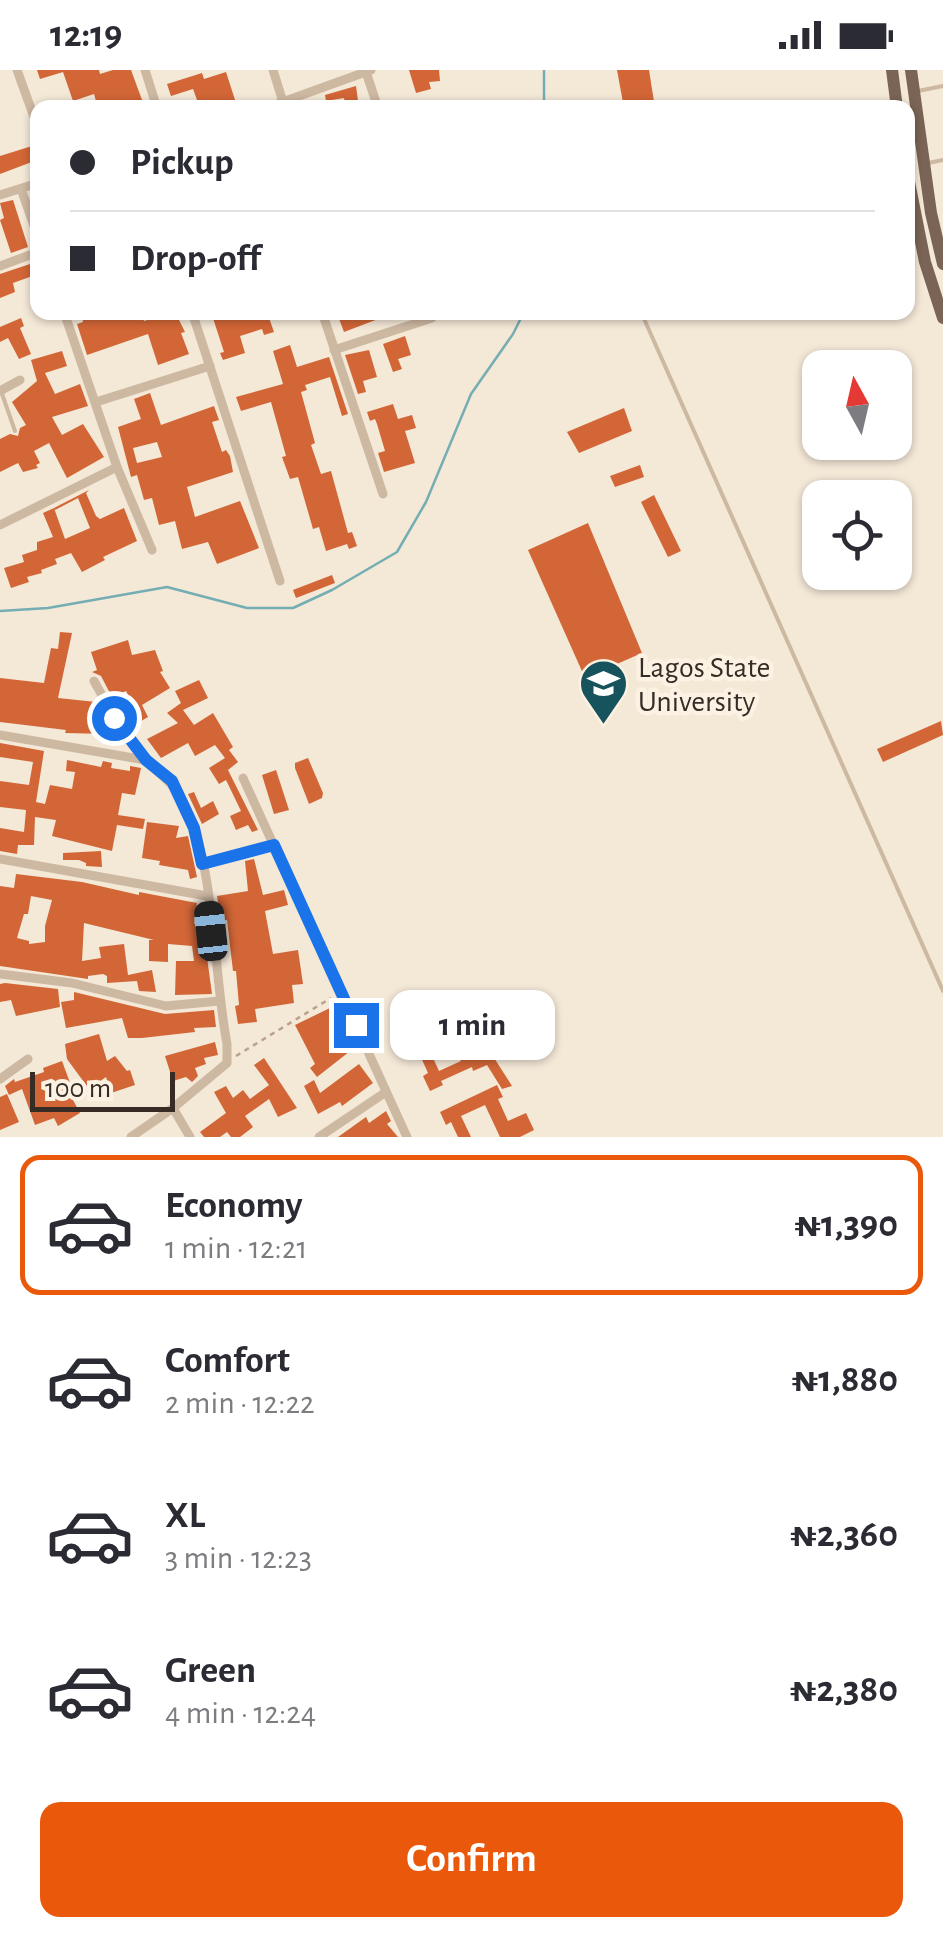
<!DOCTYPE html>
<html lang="en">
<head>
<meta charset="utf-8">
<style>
	:root { --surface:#fff; --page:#f7f7f7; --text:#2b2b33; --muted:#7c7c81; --line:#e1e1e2; --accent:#ea580c }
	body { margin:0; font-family:"Alegreya Sans",sans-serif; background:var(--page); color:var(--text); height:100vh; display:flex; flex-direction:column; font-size:38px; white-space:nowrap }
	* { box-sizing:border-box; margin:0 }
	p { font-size:32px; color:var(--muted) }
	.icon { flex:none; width:55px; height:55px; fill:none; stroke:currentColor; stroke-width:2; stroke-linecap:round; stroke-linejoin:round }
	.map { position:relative; height:1067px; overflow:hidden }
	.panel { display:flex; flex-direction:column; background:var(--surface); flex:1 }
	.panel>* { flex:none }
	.banner { position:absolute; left:30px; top:30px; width:885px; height:220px; border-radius:20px; box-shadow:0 2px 8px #0004; display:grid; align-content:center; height:220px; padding:0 40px; background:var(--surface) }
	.needle { width:65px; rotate:352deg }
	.fabs { position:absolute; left:802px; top:280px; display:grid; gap:20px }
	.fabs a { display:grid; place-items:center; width:110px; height:110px; border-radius:20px; background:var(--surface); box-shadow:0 2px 8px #0004; font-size:50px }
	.scale { position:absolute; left:30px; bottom:25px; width:145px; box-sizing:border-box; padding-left:10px; border:5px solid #372c25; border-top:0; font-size:28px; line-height:35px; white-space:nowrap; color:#372c25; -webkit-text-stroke:8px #fbf2e4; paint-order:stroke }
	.end { position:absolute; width:45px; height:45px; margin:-22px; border:12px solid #1a73e8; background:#fff; box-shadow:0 0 0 5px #fff }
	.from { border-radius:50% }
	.bubble { position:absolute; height:70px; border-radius:20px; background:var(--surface); box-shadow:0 2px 8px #0004; font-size:32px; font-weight:700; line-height:70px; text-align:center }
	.car { position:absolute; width:30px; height:60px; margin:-30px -15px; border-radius:12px; box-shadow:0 0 8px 2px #0007; background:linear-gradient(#222 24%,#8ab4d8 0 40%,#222 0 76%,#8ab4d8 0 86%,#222 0) }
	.banner b { display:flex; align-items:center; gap:35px; height:95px; font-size:38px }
	.banner b+b { border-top:2px solid var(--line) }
	.banner i { width:25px; height:25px; background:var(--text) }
	ul { padding:18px 0 0; list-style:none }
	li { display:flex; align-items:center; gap:30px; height:140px; margin:0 20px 15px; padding:0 20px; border:5px solid transparent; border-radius:20px }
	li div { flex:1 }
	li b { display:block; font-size:38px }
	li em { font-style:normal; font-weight:700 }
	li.active { border-color:var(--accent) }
	li>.icon { width:90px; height:90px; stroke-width:1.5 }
	.cta { display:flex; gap:20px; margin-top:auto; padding:20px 40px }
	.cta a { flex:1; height:115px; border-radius:20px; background:var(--accent); color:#fff; font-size:40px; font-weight:700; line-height:115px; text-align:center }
	.status { display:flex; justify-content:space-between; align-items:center; height:70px; padding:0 50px; background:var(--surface); direction:ltr }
	.status svg { height:28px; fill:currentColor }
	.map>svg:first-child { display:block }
</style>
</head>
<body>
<div class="status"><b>12:19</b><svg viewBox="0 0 49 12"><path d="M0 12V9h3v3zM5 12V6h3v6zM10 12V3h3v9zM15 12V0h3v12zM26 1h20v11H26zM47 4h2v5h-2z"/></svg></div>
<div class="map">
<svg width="943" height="1067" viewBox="0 0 943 1067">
	<rect width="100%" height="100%" fill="#f4e8d7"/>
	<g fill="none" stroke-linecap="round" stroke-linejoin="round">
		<!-- stream -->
		<g stroke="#74adb3" stroke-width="2.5">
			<path d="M 544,0 L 544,38"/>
			<path d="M 0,541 L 48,538 L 167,517 L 247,538 L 293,538 L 332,520 L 397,482 L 426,432 L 471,324 L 513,264 L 524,242"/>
		</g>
	</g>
	<!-- building -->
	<g fill="#d26637" fill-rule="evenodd">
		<path d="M 37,0 L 99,0 L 100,4 L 113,0 L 131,0 L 145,38 L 122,38 L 121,33 L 98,38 L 94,24 L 73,31 L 63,2 L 40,9 Z"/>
		<path d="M 409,0 L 439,0 L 440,11 L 429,12 L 431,19 L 416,23 Z"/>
		<path d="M 617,0 L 649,0 L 655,38 L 624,38 Z"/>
		<path d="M 226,2 L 236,33 L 223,38 L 200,38 L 193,19 L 171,26 L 167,14 L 202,3 L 204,9 Z"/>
		<path d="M 356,16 L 359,38 L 346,38 L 344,28 L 326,31 L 325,25 Z"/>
		<path d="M 32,76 L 37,90 L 0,104 L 0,86 Z"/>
		<path d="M 13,130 L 28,177 L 11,183 L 0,150 L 4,148 L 0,133 Z"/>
		<path d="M 36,192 L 38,204 L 13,213 L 15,222 L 0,228 L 0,204 Z"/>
		<path d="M 81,242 L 142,242 L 144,251 L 175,242 L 185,262 L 181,263 L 189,284 L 158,295 L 148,264 L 87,285 L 77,254 L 83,252 Z"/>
		<path d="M 211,242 L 267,242 L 274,262 L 264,265 L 262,259 L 240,266 L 245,283 L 223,290 L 220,283 L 224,282 Z"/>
		<path d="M 347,242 L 394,242 L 394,243 L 344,262 L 338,246 Z"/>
		<path d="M 21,248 L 24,256 L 20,258 L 31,284 L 19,289 L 8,268 L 0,272 L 0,257 Z"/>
		<path d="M 405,266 L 411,285 L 398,289 L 402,299 L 393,302 L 383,274 Z"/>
		<path d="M 290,275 L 297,297 L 329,287 L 348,344 L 342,346 L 330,307 L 305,315 L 307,320 L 301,322 L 315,373 L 311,375 L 321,404 L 331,401 L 348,463 L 352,462 L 357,476 L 349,479 L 347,474 L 326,481 L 319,457 L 313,459 L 298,407 L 290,409 L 282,387 L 286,386 L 271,332 L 241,341 L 236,327 L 283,314 L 273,281 Z"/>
		<path d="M 369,280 L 377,307 L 363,311 L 366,322 L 358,324 L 345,285 Z"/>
		<path d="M 62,281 L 67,296 L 45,303 L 55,324 L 80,314 L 88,336 L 52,347 L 62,365 L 83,354 L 104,387 L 67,408 L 49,373 L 34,381 L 40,393 L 36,395 L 38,398 L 23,402 L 18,393 L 0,402 L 0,369 L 10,364 L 18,366 L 20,358 L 26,355 L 12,332 L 37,311 L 31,290 Z"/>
		<path d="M 150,323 L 161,355 L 214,336 L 219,350 L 212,352 L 222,382 L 226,380 L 230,386 L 233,402 L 187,417 L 195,447 L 240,431 L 259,478 L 217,494 L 208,472 L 182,479 L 175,451 L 159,455 L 152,428 L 144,430 L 137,405 L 131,407 L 118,357 L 141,349 L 134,329 ZM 157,372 L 162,387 L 137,393 L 133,378 Z"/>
		<path d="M 393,334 L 398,349 L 412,345 L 416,358 L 405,361 L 415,393 L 384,402 L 378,383 L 385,381 L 377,354 L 375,349 L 370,351 L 367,342 Z"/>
		<path d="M 624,338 L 632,361 L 579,383 L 567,362 Z"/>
		<path d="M 640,395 L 644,407 L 615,417 L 610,406 Z"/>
		<path d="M 89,420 L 86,423 L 96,446 L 100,449 L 124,438 L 137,471 L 103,487 L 105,490 L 82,502 L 71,483 L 55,489 L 57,494 L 41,500 L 42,503 L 27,507 L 29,512 L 11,518 L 4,498 L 24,492 L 22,485 L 37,480 L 37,472 L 53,467 L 43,443 L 54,438 L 65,469 L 90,458 L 78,428 L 55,440 L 54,438 Z"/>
		<path d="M 654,425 L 681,481 L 668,487 L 641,432 Z"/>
		<path d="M 588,453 L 642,583 L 585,608 L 528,480 Z"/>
		<path d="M 332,505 L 335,513 L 296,528 L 293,520 Z"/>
		<path d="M 60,562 L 72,563 L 58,628 L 96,632 L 107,650 L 108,664 L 65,663 L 66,660 L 0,652 L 0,608 L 44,613 L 51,578 L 58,579 Z"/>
		<path d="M 128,570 L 132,585 L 155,580 L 163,601 L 160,602 L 170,618 L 142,635 L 148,647 L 136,654 L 129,642 L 135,638 L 126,621 L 112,627 L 101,606 L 92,602 L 97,600 L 91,582 Z"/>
		<path d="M 199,610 L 208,628 L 183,640 L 194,655 L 213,643 L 233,677 L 229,680 L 238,692 L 228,700 L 258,760 L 252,762 L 248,755 L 236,760 L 230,746 L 241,741 L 226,710 L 219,714 L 209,698 L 225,688 L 215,675 L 195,686 L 188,673 L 161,688 L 147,669 L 178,653 L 167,643 L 181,633 L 175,621 Z"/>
		<path d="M 941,651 L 943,665 L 883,692 L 877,679 Z"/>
		<path d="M 0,673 L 44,681 L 36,732 L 45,734 L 50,715 L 72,719 L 75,702 L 66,701 L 67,690 L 101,697 L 103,691 L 112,693 L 111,698 L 130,701 L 130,696 L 141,698 L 135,725 L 122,723 L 118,745 L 145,749 L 143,759 L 117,755 L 112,781 L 52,766 L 56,750 L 35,747 L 34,775 L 18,775 L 17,784 L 0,781 L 0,758 L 24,762 L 26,740 L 0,737 L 0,711 L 29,715 L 33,692 L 0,687 Z"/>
		<path d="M 308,688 L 323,723 L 322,728 L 309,734 L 295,698 L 295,693 Z"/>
		<path d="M 276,700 L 289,740 L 274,744 L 262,705 Z"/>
		<path d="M 194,722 L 201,738 L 213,731 L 219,744 L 202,754 L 188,724 Z"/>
		<path d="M 147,752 L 179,756 L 176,768 L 188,766 L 197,807 L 190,809 L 188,800 L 159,795 L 160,791 L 142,788 Z"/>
		<path d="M 101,781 L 102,797 L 86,796 L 86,793 L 79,790 L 63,790 L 63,783 Z"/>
		<path d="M 254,789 L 263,825 L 284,820 L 288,835 L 265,841 L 273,884 L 298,880 L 303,914 L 292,915 L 294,933 L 255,939 L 257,952 L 238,954 L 235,936 L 239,935 L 236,901 L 233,901 L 227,850 L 221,851 L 217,826 L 248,821 L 245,791 Z"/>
		<path d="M 16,804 L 82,812 L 139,825 L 139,822 L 197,833 L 194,854 L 204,851 L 202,881 L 206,880 L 212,924 L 175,925 L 176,891 L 194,891 L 192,876 L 168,874 L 168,892 L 149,891 L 149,870 L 154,870 L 84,853 L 82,891 L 101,888 L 99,877 L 124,874 L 128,905 L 152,900 L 156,922 L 139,921 L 137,911 L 107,913 L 107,906 L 103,904 L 88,906 L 88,909 L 0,896 L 0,816 L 14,818 ZM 31,826 L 52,830 L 45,856 L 45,872 L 29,874 L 29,871 L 17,868 L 24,844 L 28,844 Z"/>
		<path d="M 5,913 L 58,919 L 60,937 L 16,946 L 11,930 L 0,932 L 0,914 Z"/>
		<path d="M 74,922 L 165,944 L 214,940 L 216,957 L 194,958 L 195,962 L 142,968 L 128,968 L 122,948 L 66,958 L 61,932 L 74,930 Z"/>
		<path d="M 459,935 L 481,984 L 489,980 L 512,1016 L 502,1019 L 487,995 L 473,1001 L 472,997 L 441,1011 L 443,1015 L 430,1021 L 423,1006 L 428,1003 L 414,972 L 408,975 L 402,961 L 416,955 L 417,959 L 450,944 L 448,940 ZM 445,956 L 461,991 L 439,1001 L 423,966 Z"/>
		<path d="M 330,938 L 354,978 L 317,1007 L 310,998 L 315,994 L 295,955 Z"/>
		<path d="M 99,964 L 107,991 L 115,986 L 127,1001 L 130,1000 L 135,1015 L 111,1023 L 106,1007 L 89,1019 L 67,989 L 65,974 Z"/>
		<path d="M 215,972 L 218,985 L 204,988 L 206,994 L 195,998 L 198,1006 L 192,1012 L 186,1007 L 173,1011 L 165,986 Z"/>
		<path d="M 264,988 L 297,1038 L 278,1047 L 269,1029 L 245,1046 L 253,1057 L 240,1067 L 231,1067 L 227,1062 L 220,1067 L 204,1067 L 200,1062 L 226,1043 L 214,1022 L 226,1016 L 233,1028 L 243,1020 L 250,1029 L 269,1015 L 254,995 Z"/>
		<path d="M 62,991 L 76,1029 L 73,1030 L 80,1043 L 58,1056 L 54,1048 L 35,1055 L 22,1019 L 9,1025 L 5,1016 L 14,1009 L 15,1012 L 44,1002 L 43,998 Z"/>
		<path d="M 359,994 L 373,1013 L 342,1036 L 340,1032 L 318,1044 L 304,1016 L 314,1010 L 320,1023 Z"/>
		<path d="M 497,1015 L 503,1027 L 498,1029 L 508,1051 L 526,1043 L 534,1060 L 520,1067 L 500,1067 L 485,1035 L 461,1046 L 471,1067 L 458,1067 L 451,1052 L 446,1055 L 440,1042 Z"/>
		<path d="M 7,1024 L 19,1052 L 0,1060 L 0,1027 Z"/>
		<path d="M 386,1041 L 391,1051 L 387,1054 L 398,1067 L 338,1067 L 366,1047 L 369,1053 Z"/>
	</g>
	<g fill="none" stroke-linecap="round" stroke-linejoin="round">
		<!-- path -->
		<path stroke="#b9a28c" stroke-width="2.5" stroke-dasharray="5 5" stroke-linecap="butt" d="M 236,986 L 331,928"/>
		<!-- service -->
		<g stroke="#cdb8a2" stroke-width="4">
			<path d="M 918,21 L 943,16"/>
			<path d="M 928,93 L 943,90"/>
			<path d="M 641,242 L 943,921"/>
			<path d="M 1,321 L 15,361"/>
		</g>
		<!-- minor -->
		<g stroke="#cdb8a2" stroke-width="9">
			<path d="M 17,0 L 38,58"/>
			<path d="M 145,0 L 157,38"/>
			<path d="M 273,0 L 283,32"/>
			<path d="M 366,2 L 378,38"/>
			<path d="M 266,38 L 371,0"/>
			<path d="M 21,119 L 38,167"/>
			<path d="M 0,125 L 38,113"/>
			<path d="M 0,196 L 38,182"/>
			<path d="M 64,242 L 117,397 L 152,480"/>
			<path d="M 192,242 L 280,511"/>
			<path d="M 322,242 L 383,424"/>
			<path d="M 334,280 L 432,248"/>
			<path d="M 0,321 L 20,310"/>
			<path d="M 96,332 L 210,296"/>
			<path d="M 0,455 L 117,397"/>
			<path d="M 94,611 C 109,638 123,665 144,688 C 159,704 174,713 184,733 C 216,800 213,900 227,974 L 227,993 L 173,1038 L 131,1067"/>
			<path d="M 0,665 L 145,690"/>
			<path d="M 243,708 L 407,1067"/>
			<path d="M 0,789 L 207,826"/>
			<path d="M 202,794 L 274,775"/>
			<path d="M 0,904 L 72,913 L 166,936 L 219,931"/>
			<path d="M 0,1009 L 28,989"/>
			<path d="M 173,1038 L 190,1067"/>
			<path d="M 319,1067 L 386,1022"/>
		</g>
		<!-- primary -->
		<g stroke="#7a6455" stroke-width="12">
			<path d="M 892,0 L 897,38"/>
			<path d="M 911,0 L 931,143 L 943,194"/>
			<path d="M 908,107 L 925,192 L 943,248"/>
		</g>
	</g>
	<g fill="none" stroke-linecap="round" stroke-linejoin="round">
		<!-- route -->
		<path stroke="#1a73e8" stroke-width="12" d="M 114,648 L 146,690 L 172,711 L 194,758 L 202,794 L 274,775 L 356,955"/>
	</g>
	<!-- icons -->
	<defs>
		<symbol id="university-pin" viewBox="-11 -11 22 30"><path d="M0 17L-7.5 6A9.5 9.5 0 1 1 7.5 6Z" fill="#17535c" stroke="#fbf2e4"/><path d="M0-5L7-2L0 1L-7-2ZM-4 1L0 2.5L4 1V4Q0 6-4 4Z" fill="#fff"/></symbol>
	</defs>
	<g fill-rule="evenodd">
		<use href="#university-pin" x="576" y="586" width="55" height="75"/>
	</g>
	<g text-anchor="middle" stroke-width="9" stroke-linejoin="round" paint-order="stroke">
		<!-- poi labels -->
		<g font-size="30" fill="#372c25" stroke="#fbf2e4" text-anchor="start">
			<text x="638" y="607">Lagos State<tspan x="638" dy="34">University</tspan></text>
		</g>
	</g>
</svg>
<div class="fabs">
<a><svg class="needle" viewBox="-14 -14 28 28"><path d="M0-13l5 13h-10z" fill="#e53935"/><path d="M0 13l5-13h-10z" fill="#7c7c81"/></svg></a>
<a><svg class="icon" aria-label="locate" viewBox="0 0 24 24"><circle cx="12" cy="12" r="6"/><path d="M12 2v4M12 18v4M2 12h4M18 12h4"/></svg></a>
</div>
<div class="scale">100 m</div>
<i class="end from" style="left:114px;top:648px"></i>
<i class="end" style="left:356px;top:955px"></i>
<div class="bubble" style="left:390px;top:920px;width:165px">1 min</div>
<i class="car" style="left:211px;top:861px;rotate:354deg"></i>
<div class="banner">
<b><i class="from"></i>Pickup</b>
<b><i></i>Drop-off</b>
</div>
</div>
<section class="panel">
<ul>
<li class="active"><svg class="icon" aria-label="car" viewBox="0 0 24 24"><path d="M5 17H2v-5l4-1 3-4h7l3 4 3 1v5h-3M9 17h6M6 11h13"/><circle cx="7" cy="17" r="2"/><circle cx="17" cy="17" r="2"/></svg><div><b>Economy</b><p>1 min · 12:21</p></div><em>₦1,390</em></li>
<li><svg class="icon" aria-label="car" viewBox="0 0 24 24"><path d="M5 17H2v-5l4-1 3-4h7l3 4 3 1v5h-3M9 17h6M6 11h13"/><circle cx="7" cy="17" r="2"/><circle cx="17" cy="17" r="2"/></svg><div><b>Comfort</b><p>2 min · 12:22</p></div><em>₦1,880</em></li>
<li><svg class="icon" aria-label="car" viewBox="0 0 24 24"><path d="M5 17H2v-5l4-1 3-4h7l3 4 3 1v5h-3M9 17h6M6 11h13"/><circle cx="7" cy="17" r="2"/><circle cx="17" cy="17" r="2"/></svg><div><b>XL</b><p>3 min · 12:23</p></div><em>₦2,360</em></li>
<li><svg class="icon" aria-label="car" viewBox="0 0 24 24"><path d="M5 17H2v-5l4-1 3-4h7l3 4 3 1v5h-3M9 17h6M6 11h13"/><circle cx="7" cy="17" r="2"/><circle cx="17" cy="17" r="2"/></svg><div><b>Green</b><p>4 min · 12:24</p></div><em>₦2,380</em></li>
</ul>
<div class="cta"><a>Confirm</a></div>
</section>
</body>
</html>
